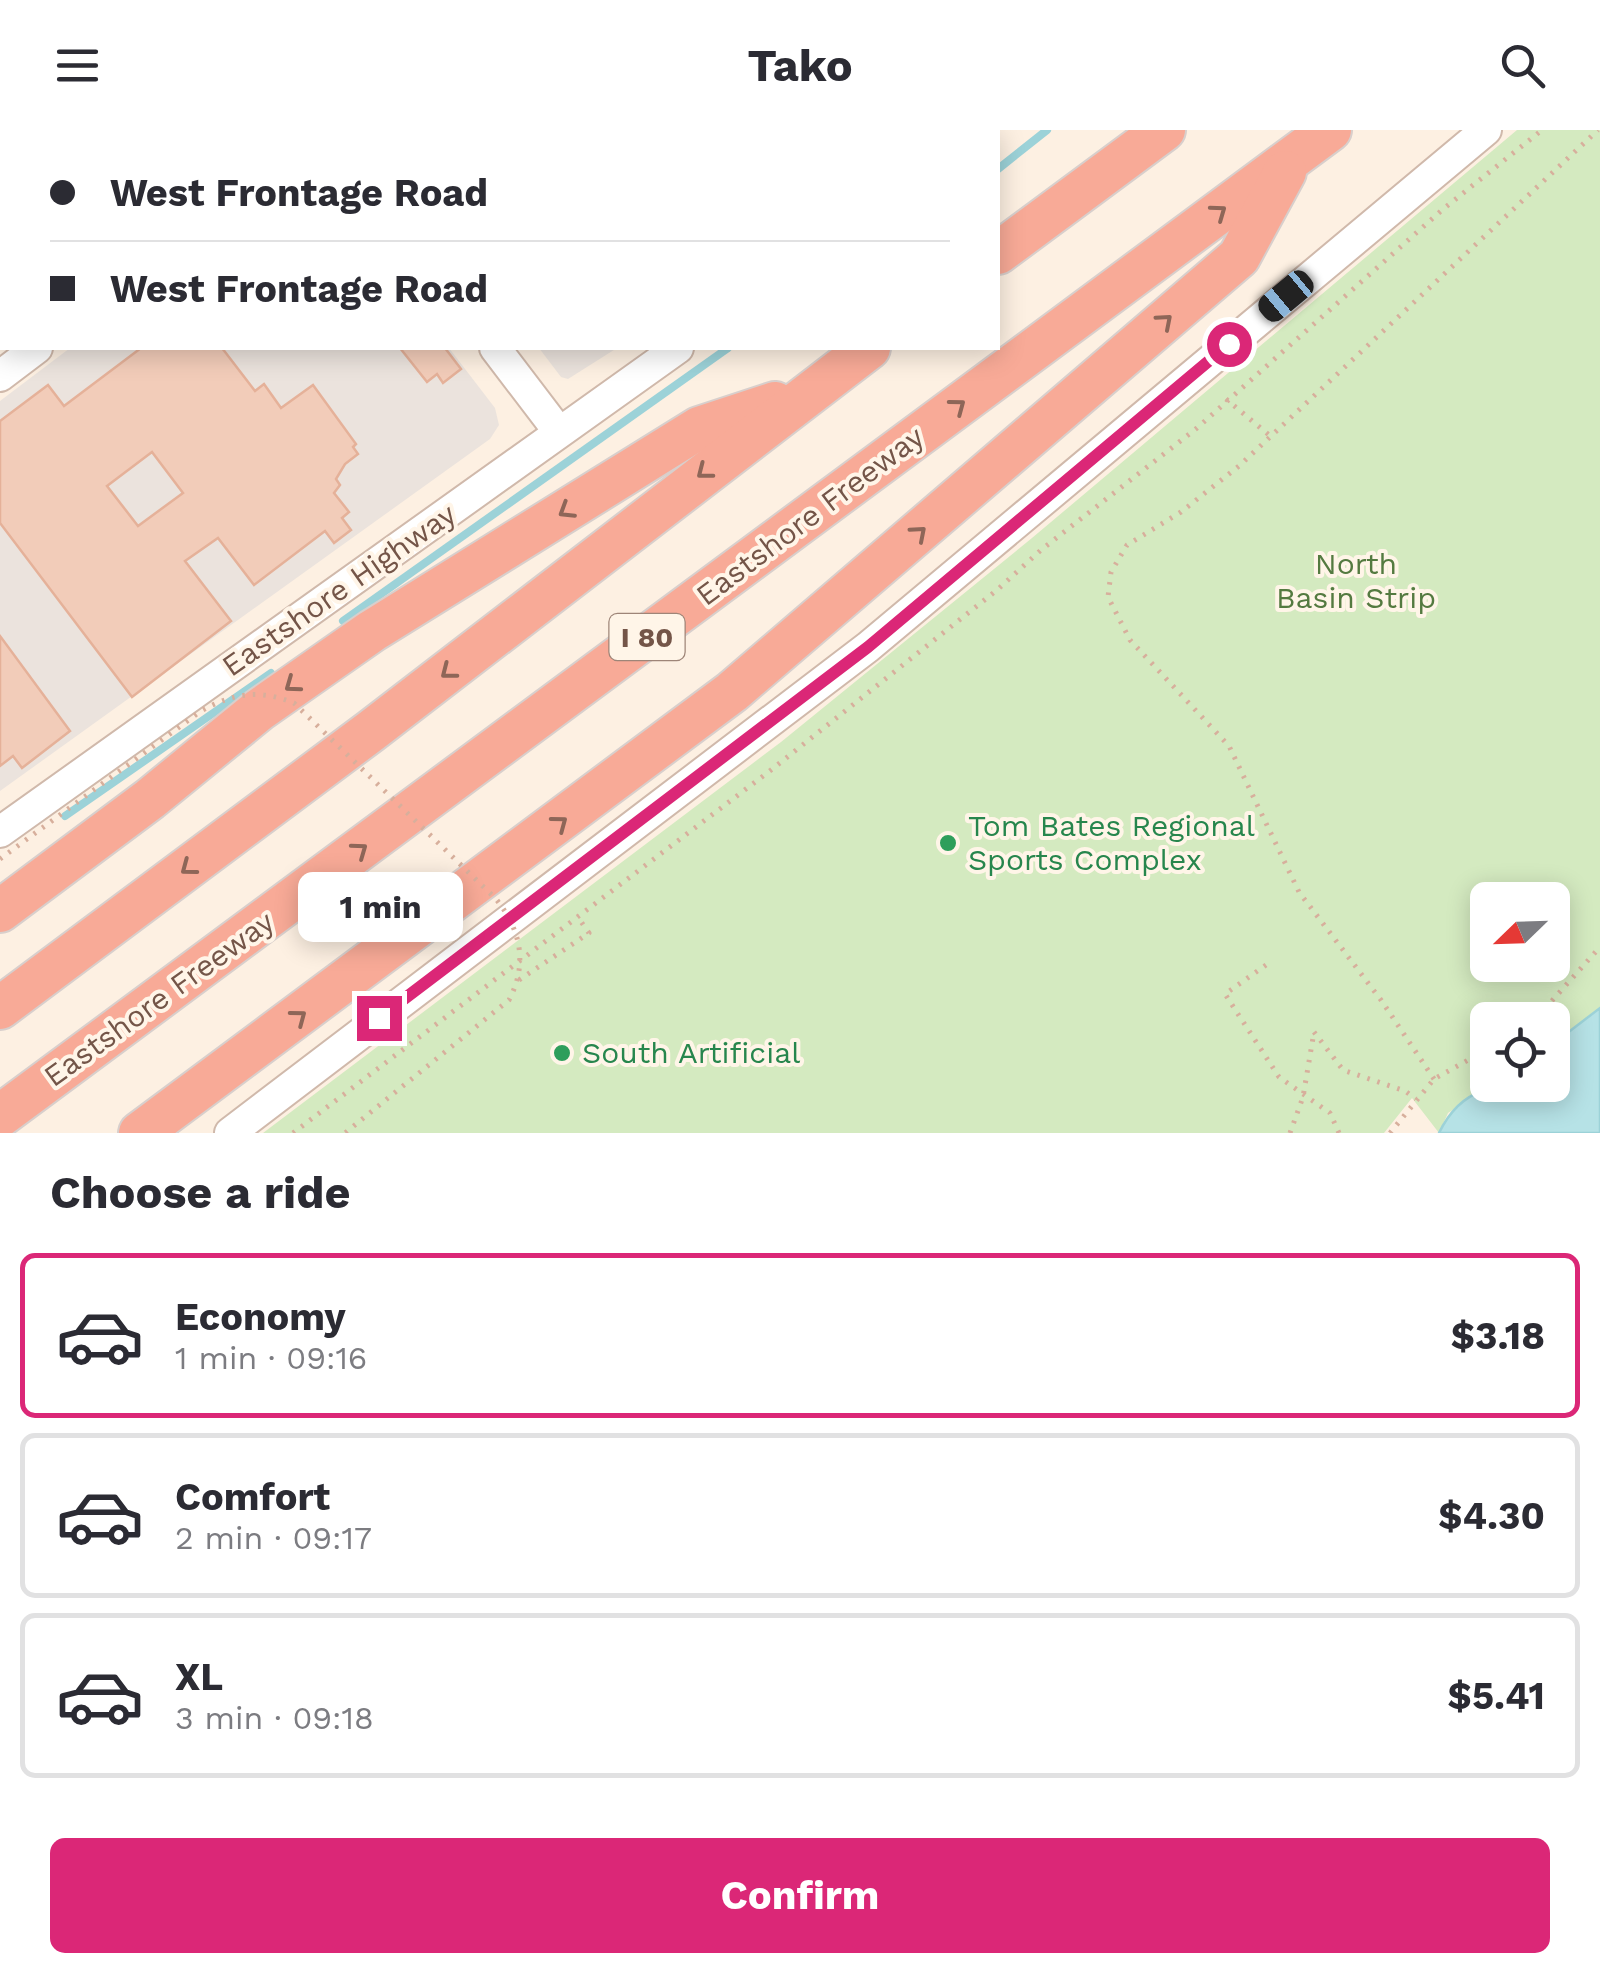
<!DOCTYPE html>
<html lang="en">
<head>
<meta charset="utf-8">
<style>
	:root { --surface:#fff; --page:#f2f2f3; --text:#2b2b33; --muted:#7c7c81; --line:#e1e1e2; --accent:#db2777 }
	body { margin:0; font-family:"Work Sans",sans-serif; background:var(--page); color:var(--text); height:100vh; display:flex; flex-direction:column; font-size:38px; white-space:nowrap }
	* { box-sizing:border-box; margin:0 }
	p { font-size:32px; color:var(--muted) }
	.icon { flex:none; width:55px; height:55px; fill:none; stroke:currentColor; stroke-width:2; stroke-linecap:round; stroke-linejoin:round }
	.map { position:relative; height:1003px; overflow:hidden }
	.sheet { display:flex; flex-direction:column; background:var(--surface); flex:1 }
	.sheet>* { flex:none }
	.hud { position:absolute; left:0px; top:0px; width:1000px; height:220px; box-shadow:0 5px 25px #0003; display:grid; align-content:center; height:220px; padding:0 50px; background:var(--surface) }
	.needle { width:65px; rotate:247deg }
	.fabs { position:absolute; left:1470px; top:752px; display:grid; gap:20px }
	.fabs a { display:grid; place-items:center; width:100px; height:100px; border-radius:15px; background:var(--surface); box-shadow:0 5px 25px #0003; font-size:50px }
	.end { position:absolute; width:45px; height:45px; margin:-22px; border:12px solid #db2777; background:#fff; box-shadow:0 0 0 5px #fff }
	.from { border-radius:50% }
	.bubble { position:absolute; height:70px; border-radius:15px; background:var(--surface); box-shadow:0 5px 25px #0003; font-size:32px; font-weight:700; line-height:70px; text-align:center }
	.car { position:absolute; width:30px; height:60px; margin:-30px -15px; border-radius:12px; box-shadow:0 0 8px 2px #0007; background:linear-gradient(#222 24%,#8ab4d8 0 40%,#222 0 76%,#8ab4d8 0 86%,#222 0) }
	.hud b { display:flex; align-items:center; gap:35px; height:95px; font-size:38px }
	.hud b+b { border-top:2px solid var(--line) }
	.hud i { width:25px; height:25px; background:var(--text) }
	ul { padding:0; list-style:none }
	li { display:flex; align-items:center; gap:30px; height:165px; margin:0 20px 15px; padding:0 30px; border:5px solid var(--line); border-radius:15px }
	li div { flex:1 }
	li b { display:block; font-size:38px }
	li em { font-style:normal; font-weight:700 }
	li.selected { border-color:var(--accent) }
	li>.icon { width:90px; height:90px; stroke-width:1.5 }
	h2 { padding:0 50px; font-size:45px; line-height:120px }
	.primary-button { display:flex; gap:20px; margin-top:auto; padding:20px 50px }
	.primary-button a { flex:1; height:115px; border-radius:15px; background:var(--accent); color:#fff; font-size:40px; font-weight:700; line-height:115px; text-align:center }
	header { display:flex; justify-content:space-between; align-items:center; height:130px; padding:0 50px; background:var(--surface); font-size:45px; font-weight:700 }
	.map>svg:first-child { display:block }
</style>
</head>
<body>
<header><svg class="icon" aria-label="menu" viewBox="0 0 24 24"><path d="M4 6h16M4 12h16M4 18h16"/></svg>Tako<svg class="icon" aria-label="search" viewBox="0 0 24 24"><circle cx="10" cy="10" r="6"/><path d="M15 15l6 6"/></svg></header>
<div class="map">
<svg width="1600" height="1003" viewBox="0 0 1600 1003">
	<rect width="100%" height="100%" fill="#fdf0e2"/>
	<!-- industrial -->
	<g fill="#ebe3dd">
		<path d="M 0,0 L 264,0 L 2,2 L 0,203 Z"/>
		<path d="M 379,0 L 923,0 L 376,2 Z"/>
		<path d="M 70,218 L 449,218 L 495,278 L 499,295 L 490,309 L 0,661 L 0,271 Z"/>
		<path d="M 539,218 L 617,218 L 568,249 L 561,247 Z"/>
	</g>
	<!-- green -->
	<path fill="#d4eac0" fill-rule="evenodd" d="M 1517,0 L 1600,0 L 1600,878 L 1553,914 L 1552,890 L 1488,890 L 1490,955 L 1448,983 L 1439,1003 L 1412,968 L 1384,1003 L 263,1003 L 781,612 L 1032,408 ZM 1488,770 L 1552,770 L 1552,835 L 1488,835 Z"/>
	<!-- water -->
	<path fill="#b6e2e6" stroke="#9cd2d8" stroke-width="2.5" d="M 1600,878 L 1600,1003 L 1439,1003 C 1464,951 1503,955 1552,955 L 1553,914 Z"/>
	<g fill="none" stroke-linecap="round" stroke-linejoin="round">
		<!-- stream -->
		<g stroke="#9cd2d8" stroke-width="8">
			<path d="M 998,39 L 1047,0"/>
			<path d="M 343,491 L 728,218"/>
			<path d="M 65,686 L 271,543"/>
		</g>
	</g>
	<!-- building -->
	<g fill="#f2ccb9" stroke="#e5b199" stroke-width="2.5" fill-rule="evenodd">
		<path d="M 141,218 L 222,218 L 255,261 L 264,254 L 281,278 L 313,255 L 356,314 L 353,317 L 358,324 L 345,334 L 336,349 L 340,355 L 334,363 L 349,382 L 342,388 L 351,400 L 334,413 L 325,401 L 254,455 L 218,408 L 185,431 L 231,491 L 132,567 L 0,393 L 0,291 L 48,255 L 64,276 ZM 152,322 L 183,363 L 138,396 L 107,356 Z"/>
		<path d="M 400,218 L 445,218 L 461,239 L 443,253 L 437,244 L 427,252 Z"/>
		<path d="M 0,506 L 70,601 L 22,638 L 13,626 L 0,636 Z"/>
	</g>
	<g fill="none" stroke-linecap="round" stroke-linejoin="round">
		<defs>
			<g id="minor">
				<path d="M 834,0 L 836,2"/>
				<path d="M 319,2 L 322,0"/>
				<path d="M 730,2 L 733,0"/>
				<path d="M 979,2 L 983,0"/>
				<path d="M 495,218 L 559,302"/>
				<path d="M 0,246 L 37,218"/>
				<path d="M 0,702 L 678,218"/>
				<path d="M 230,1003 L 868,517 L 1486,0"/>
			</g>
			<g id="highway">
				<path d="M 998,123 L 1164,0"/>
				<path d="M 0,781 L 150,669 L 259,580 L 372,501 L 699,298 L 775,273"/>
				<path d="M 0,878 L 371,601 L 869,218"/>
				<path d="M 0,986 L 1330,0"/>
				<path d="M 140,1003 L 732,562 L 1239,127 L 1285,42"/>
			</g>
		</defs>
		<!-- minor casing -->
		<use href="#minor" stroke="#d0b9ab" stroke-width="34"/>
		<!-- highway casing -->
		<use href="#highway" stroke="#d8cfcc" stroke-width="46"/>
		<!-- path -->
		<g stroke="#d7af9c" stroke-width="5" stroke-dasharray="2.5 8" stroke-linecap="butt">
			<path d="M 1226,269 L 1269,305"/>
			<path d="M 1266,835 L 1225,864 L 1279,947 L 1330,983 L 1339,1003"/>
			<path d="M 519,850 L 589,803 L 577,786"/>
			<path d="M 1527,890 L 1549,874 L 1600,817"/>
			<path d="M 1314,902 L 1343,940 L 1405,961 L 1416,969"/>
			<path d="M 1434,949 L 1381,870 L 1299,762 L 1229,616 L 1130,510 L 1108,467 L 1111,442 L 1127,415 L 1181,382 L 1239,336 L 1598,0"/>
			<path d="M 293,1003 L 771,640 L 997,460 L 1041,420 L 1197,298 L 1442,80 L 1542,0"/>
			<path d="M 1290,1003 L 1303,967 L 1314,902"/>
			<path d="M 1390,1003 L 1434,949 L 1488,919"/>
		</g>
		<!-- minor -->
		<use href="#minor" stroke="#fff" stroke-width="30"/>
		<!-- highway -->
		<use href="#highway" stroke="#f8aa97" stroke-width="42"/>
		<!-- path-bridge -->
		<path stroke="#d7af9c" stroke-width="5" stroke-dasharray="2.5 8" stroke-linecap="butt" d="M 0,729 L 201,581 C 233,563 260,559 294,573 L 496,769 C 521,800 528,834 509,870 L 345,1003"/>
	</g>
	<!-- one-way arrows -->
	<defs><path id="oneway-chevron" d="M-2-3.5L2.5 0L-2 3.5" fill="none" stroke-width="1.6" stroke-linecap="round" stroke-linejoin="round" transform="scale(2.5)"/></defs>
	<g stroke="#8e6658">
		<use href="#oneway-chevron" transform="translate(1219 82) rotate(-36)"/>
		<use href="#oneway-chevron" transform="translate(1165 191) rotate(-41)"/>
		<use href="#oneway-chevron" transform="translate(958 276) rotate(-37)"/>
		<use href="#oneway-chevron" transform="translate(704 342) rotate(142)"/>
		<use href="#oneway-chevron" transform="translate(566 381) rotate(148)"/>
		<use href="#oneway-chevron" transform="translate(919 403) rotate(-41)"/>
		<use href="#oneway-chevron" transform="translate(448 542) rotate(142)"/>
		<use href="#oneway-chevron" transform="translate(292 555) rotate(144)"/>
		<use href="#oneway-chevron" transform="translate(560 693) rotate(-37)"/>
		<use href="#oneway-chevron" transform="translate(360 720) rotate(-36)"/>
		<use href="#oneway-chevron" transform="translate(188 738) rotate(143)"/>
		<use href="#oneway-chevron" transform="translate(299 887) rotate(-37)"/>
	</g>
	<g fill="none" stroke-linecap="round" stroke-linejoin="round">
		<!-- route -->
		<path stroke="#db2777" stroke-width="12" d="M 379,888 L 868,517 L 1229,214"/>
	</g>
	<!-- markers -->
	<g fill="#2e9e5b" stroke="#fff5e8" stroke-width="4">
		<circle cx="948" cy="713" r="10"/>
		<circle cx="562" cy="923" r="10"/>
	</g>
	<g text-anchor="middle" stroke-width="8" stroke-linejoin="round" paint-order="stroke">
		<!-- shield labels -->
		<rect fill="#fff5e8" stroke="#9e8578" stroke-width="2.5" x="609.5" y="484" width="75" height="46" rx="8"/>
		<g font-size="28" font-weight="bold" fill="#745548">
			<text x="647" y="517">I 80</text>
		</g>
		<!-- street labels -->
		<g font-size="30" fill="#745548" stroke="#fff5e8">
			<text transform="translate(810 386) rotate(-37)" y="10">Eastshore Freeway</text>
			<text transform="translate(339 460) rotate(-35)" y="10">Eastshore Highway</text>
			<text transform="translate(159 869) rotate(-36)" y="10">Eastshore Freeway</text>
		</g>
		<!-- park labels -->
		<g font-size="30" fill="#547a40" stroke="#fff5e8">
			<text x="1356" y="444">North<tspan x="1356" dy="34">Basin Strip</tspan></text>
		</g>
		<!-- leisure labels -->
		<g font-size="30" fill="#27864d" stroke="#fff5e8" text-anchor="start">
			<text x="968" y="706">Tom Bates Regional<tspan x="968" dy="34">Sports Complex</tspan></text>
			<text x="582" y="933">South Artificial</text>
		</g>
	</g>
</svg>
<div class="fabs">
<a><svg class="needle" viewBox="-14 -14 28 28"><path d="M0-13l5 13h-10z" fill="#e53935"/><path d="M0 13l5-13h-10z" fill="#7c7c81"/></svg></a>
<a><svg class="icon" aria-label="locate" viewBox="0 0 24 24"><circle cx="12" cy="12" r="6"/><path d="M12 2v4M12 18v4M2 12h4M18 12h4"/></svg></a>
</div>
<i class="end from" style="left:1229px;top:214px"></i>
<i class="end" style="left:379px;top:888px"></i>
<div class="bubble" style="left:298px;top:742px;width:165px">1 min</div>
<i class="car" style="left:1286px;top:166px;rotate:230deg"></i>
<div class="hud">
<b><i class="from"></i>West Frontage Road</b>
<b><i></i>West Frontage Road</b>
</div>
</div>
<section class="sheet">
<h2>Choose a ride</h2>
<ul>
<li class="selected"><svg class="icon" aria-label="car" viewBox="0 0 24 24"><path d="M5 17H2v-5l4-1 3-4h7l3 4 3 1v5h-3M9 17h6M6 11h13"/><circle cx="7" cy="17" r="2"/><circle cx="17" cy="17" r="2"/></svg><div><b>Economy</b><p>1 min · 09:16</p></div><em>$3.18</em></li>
<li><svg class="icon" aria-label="car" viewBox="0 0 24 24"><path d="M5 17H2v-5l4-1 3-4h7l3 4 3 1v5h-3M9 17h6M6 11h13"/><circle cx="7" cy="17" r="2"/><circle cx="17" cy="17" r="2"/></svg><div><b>Comfort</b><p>2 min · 09:17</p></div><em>$4.30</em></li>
<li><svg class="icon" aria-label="car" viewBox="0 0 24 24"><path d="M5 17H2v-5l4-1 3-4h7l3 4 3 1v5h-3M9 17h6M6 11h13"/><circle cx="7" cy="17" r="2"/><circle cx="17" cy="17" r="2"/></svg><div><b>XL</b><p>3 min · 09:18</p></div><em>$5.41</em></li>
</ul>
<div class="primary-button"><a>Confirm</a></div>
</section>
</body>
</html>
